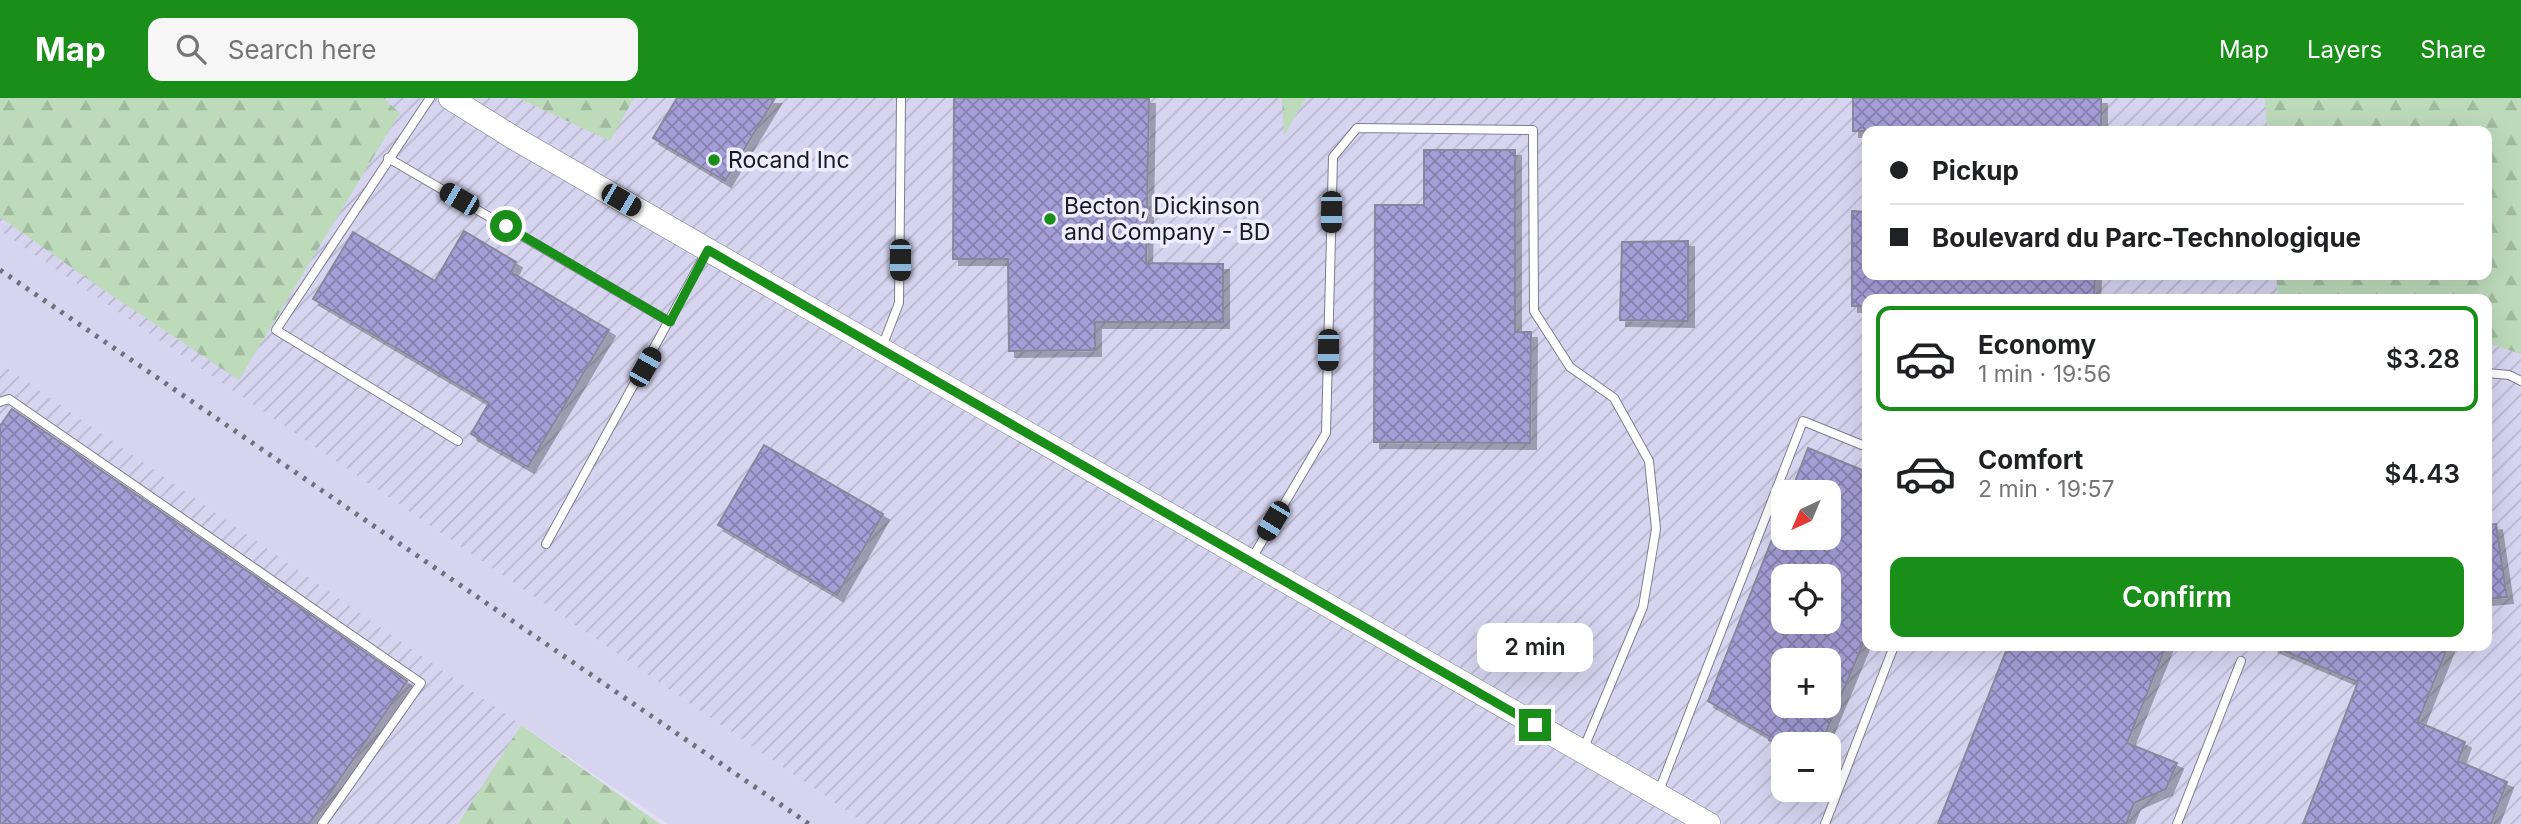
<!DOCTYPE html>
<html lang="en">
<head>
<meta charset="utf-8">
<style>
	:root { --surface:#fff; --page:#f6f6f6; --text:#202124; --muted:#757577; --line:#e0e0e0; --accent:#198f19 }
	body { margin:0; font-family:Inter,sans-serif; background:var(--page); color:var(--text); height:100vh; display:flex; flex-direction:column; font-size:26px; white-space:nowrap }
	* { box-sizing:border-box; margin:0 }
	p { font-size:23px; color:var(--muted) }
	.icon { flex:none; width:38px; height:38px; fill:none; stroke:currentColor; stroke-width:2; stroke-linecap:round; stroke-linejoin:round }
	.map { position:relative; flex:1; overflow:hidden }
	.panel { position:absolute; left:1862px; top:196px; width:630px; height:357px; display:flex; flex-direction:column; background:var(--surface); border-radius:14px; box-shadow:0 7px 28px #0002 }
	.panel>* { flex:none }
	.guide { position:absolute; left:1862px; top:28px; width:630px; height:154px; border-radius:14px; box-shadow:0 7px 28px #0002; display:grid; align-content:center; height:154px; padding:0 28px; background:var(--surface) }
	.needle { width:46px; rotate:224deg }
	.buttons { position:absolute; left:1771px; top:382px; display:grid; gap:14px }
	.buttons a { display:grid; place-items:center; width:70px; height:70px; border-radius:14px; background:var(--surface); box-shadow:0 7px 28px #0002; font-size:35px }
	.end { position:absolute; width:32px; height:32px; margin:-16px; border:9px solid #198f19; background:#fff; box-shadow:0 0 0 4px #fff }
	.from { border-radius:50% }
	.bubble { position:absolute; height:49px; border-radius:14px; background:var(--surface); box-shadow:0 7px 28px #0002; font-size:23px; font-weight:600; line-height:49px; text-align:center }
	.car { position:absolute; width:21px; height:42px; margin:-21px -10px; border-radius:9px; box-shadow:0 0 5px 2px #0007; background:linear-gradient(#222 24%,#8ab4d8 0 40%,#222 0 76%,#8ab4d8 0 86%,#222 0) }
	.guide b { display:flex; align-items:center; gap:24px; height:66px; font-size:26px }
	.guide b+b { border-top:2px solid var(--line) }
	.guide i { width:18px; height:18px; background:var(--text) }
	ul { padding:12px 0 0; list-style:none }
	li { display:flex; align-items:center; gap:21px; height:105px; margin:0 14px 10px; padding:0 14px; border:4px solid transparent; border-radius:14px }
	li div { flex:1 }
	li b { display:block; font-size:26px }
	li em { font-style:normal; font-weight:600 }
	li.on { border-color:var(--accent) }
	li>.icon { width:63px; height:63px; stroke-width:1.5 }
	.action { display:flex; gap:14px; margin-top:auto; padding:14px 28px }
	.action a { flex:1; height:80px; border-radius:14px; background:var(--accent); color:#fff; font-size:28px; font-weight:600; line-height:80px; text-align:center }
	header { display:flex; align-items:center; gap:42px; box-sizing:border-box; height:98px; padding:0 35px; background:var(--accent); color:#fff }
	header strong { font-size:33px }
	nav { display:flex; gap:38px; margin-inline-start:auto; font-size:24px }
	.search { width:490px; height:63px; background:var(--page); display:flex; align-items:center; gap:18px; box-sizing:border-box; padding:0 24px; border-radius:14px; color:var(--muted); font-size:26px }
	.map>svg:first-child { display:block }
</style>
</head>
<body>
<header>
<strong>Map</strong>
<div class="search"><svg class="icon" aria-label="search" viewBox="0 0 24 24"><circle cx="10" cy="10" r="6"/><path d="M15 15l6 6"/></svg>Search here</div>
<nav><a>Map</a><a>Layers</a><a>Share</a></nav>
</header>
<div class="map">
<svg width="2521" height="726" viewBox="0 0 2521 726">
	<defs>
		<pattern id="industrial-furrows" width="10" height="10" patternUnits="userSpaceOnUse" patternTransform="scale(1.75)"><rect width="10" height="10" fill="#d7d4f0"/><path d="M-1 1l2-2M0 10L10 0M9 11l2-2" fill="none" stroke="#b8b5ce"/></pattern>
		<pattern id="forest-firs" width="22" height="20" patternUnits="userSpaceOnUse" patternTransform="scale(1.75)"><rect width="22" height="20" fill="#bddabb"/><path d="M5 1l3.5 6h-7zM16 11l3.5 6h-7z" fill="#a2baa0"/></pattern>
		<pattern id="building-cross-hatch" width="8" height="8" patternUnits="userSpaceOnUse" patternTransform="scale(1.75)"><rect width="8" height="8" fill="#a69ed6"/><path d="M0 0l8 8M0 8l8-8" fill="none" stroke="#8680ad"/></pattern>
		<filter id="shadow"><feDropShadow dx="6" dy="6" stdDeviation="0" flood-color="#0004"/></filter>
	</defs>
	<rect width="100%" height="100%" fill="#e1dff4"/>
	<!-- built -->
	<path fill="#d7d4f0" d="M 0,133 L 866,726 L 668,726 L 521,627 L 0,265 Z"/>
	<!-- industrial -->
	<g fill="url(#industrial-furrows)" fill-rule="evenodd">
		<path d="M 0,0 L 2521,0 L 2521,726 L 866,726 L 0,133 ZM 1867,33 L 2487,33 L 2487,177 L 1867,177 ZM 1867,201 L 2487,201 L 2487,548 L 1867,548 ZM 1783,394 L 1829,394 L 1829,439 L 1783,439 ZM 1783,478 L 1829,478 L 1829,523 L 1783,523 ZM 1783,562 L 1829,562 L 1829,607 L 1783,607 ZM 1783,646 L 1829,646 L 1829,691 L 1783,691 Z"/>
		<path d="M 0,265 L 521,627 L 660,726 L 0,726 Z"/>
	</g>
	<!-- forest -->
	<g fill="url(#forest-firs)">
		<path d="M 0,0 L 383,0 L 400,15 L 239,282 L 102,191 L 0,119 Z"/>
		<path d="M 518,0 L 634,0 L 610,43 Z"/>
		<path d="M 1282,0 L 1306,0 L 1284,38 Z"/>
		<path d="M 2265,0 L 2521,0 L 2521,256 L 2487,245 L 2487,201 L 2278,201 L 2276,177 L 2487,177 L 2487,33 L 2267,33 Z"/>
		<path d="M 521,627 L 660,726 L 458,726 Z"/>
	</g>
	<!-- building -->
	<g fill="url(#building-cross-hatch)" stroke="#89879b" stroke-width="2" fill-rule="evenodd" filter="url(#shadow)">
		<path d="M 677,0 L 775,0 L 725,83 L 653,40 Z"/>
		<path d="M 954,0 L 1149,0 L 1146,165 L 1223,166 L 1223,224 L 1095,224 L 1095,252 L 1009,253 L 1008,161 L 953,161 Z"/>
		<rect x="1853" y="0" width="248" height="33"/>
		<path d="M 1424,52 L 1515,52 L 1515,234 L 1531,234 L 1530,345 L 1374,344 L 1375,107 L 1424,107 Z"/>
		<path d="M 1852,113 L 1867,114 L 1867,177 L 2095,177 L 2094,201 L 1867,201 L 1867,208 L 1852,208 Z"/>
		<path d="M 464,133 L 516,164 L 511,174 L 609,232 L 528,369 L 471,336 L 489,305 L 313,201 L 353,134 L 435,183 Z"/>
		<path d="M 1688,143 L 1688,223 L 1620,222 L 1622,144 Z"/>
		<path d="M 12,311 L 407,583 L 309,726 L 0,726 L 0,328 Z"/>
		<path d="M 764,347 L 883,416 L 837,497 L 718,427 Z"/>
		<path d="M 1808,350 L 1867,374 L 1867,536 L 1821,646 L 1778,646 L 1769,642 L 1770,639 L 1708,603 L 1773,439 L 1829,439 L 1829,394 L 1791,394 ZM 1783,478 L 1829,478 L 1829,523 L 1783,523 ZM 1783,562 L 1829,562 L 1829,607 L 1783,607 Z"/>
		<path d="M 2496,426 L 2507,499 L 2487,501 L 2487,427 Z"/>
		<path d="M 2008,548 L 2166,548 L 2127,645 L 2177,665 L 2166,691 L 2134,705 L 2126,726 L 1938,726 Z"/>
		<path d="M 2272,548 L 2448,548 L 2418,624 L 2465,644 L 2458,663 L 2507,684 L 2491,726 L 2303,726 L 2358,584 Z"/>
	</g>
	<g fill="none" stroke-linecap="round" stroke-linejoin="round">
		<defs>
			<g id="lane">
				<path d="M 430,0 L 276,232 L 458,343"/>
				<path d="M 388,60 L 670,224"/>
				<path d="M 882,249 L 899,205 L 901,0"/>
				<path d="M 2487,275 L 2509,277 L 2521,283"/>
				<path d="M 0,304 L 9,301 L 421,585 L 322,726"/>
				<path d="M 546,446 L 706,155"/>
				<path d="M 1251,462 L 1326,335 L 1333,59 L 1357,30 L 1533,32 L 1534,213 L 1570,269 L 1614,300 L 1649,363 L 1656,431 L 1643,509 L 1583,652"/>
				<path d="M 1659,693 L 1803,323 L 1867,349"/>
				<path d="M 1825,726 L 1894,548"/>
				<path d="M 2177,726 L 2241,563"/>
			</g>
			<path id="secondary" d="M 450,0 L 514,40 L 708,152 L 1709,726"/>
		</defs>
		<!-- lane casing -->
		<use href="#lane" stroke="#7f7c90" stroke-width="10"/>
		<!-- secondary casing -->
		<use href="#secondary" stroke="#7f7c90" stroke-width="24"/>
		<!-- lane -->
		<use href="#lane" stroke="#fff" stroke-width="8"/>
		<!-- secondary -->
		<use href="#secondary" stroke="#fff" stroke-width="23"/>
		<!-- rail -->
		<path stroke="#71707d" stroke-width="5" stroke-dasharray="3.5 7" stroke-linecap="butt" d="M 0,172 L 809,726"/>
	</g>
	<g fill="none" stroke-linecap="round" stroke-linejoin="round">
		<!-- route -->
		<path stroke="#198f19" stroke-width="9" d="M 506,128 L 670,224 L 708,152 L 1535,627"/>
	</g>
	<!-- markers -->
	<g fill="#198f19" stroke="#eeecfe" stroke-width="2.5">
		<circle cx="714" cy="62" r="7"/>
		<circle cx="1050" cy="121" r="7"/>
	</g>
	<g text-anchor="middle" stroke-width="7" stroke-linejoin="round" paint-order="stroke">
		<!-- poi labels -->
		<g font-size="23" fill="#191920" stroke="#eeecfe" text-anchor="start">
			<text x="728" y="70">Rocand Inc</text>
			<text x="1064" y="116">Becton, Dickinson<tspan x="1064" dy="26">and Company - BD</tspan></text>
		</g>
	</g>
</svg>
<div class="buttons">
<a><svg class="needle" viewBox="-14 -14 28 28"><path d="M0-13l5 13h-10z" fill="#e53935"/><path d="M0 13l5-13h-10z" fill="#757577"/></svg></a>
<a><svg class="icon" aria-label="locate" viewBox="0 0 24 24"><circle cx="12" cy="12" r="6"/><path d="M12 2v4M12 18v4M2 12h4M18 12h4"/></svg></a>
<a>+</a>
<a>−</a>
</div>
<i class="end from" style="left:506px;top:128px"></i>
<i class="end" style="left:1535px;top:627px"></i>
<div class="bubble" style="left:1477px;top:525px;width:116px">2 min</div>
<i class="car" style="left:459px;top:101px;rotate:300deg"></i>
<i class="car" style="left:621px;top:102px;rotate:120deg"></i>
<i class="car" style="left:1331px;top:114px;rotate:181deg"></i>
<i class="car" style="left:900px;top:162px;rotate:180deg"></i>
<i class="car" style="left:1328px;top:252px;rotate:181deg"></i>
<i class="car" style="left:645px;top:269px;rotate:29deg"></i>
<i class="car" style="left:1273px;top:423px;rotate:211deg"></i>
<div class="guide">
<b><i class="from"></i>Pickup</b>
<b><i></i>Boulevard du Parc-Technologique</b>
</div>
<section class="panel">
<ul>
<li class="on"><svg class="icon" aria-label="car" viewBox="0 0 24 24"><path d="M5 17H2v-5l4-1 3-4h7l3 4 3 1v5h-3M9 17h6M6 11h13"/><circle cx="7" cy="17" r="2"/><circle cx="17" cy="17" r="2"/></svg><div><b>Economy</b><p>1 min · 19:56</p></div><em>$3.28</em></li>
<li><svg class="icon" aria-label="car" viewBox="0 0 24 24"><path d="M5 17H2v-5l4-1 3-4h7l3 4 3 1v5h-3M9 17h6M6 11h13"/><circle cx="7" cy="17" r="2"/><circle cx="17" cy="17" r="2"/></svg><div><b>Comfort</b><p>2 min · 19:57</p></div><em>$4.43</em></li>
</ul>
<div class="action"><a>Confirm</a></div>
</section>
</div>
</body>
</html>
